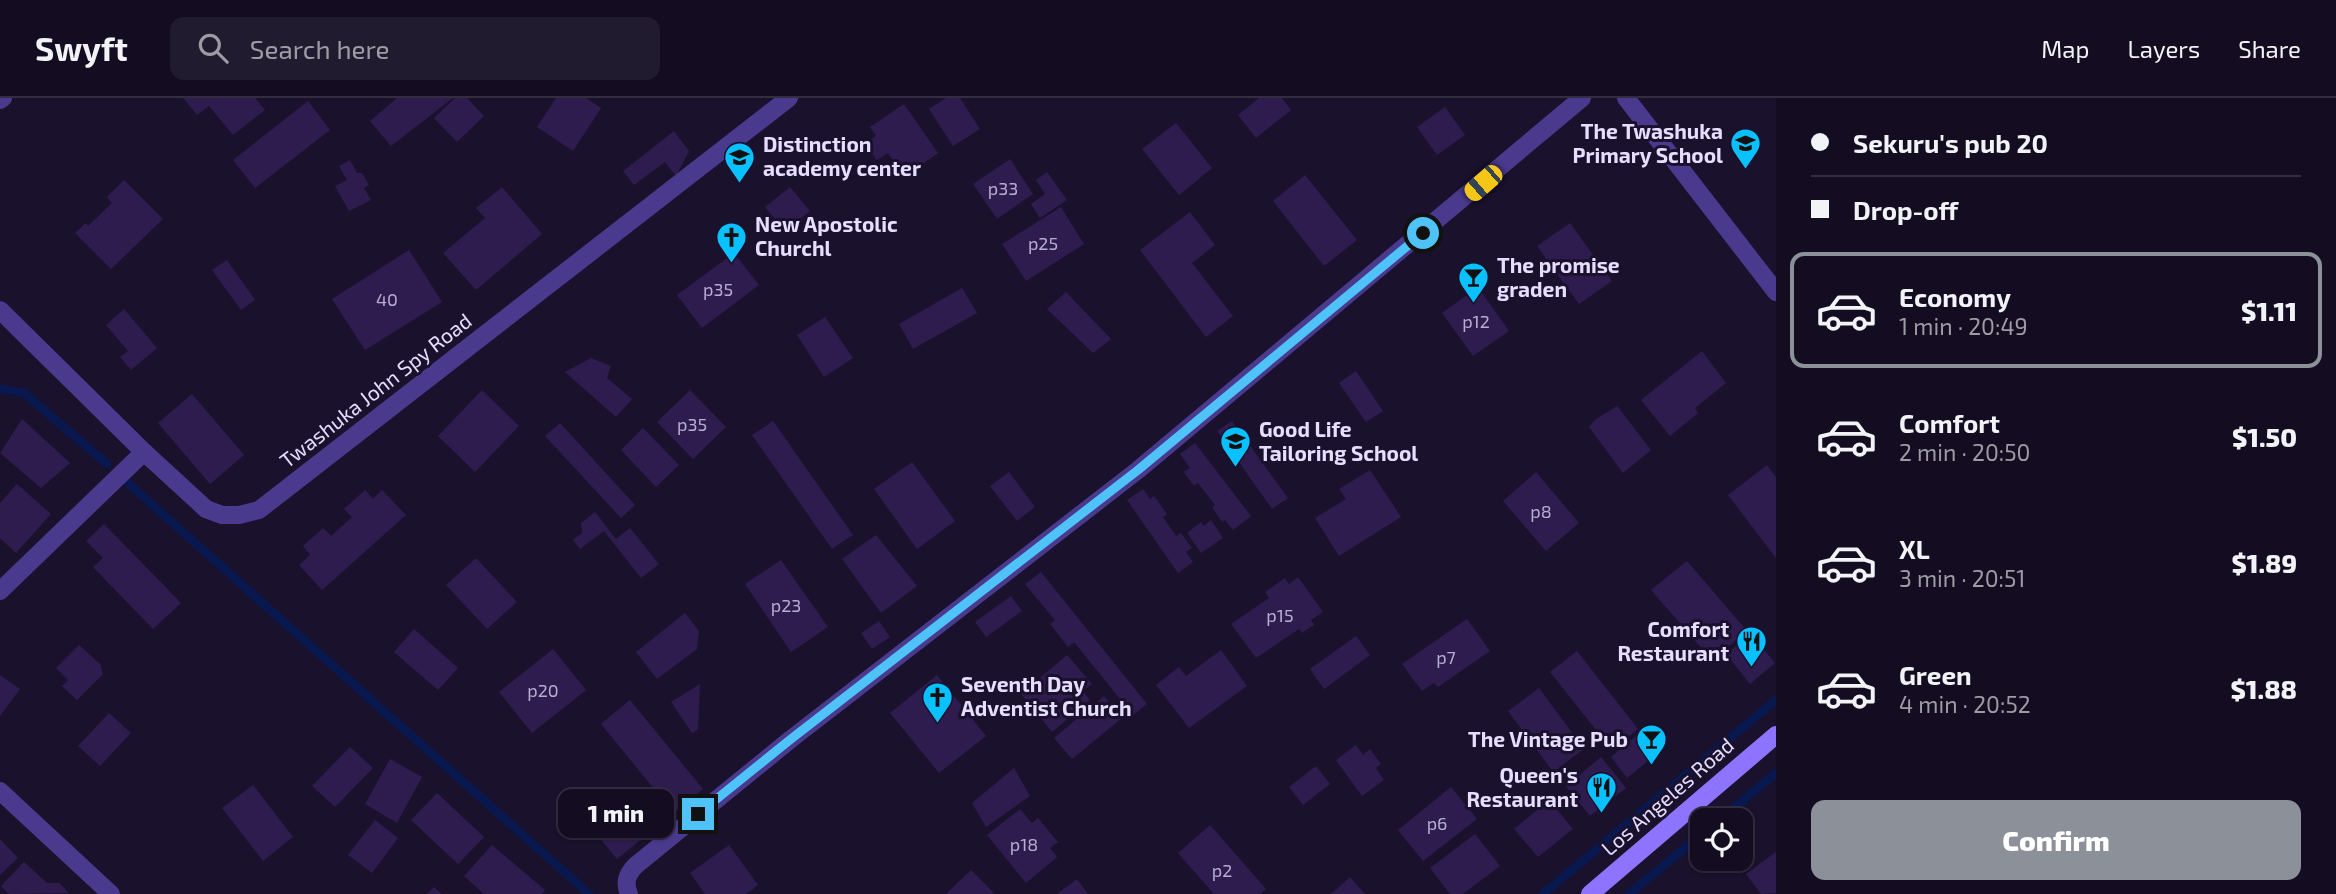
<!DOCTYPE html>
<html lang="en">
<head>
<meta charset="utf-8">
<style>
	:root { --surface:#140d22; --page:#211b2f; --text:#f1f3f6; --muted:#9d9ca5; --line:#332d40; --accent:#8c9099 }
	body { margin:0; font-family:"Exo 2",sans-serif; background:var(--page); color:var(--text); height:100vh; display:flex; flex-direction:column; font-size:26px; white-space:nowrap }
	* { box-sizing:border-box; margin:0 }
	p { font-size:23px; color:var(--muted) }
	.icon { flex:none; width:38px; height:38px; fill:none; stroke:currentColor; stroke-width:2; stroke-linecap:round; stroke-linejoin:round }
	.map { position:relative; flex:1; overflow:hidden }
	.sheet { display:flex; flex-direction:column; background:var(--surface); width:560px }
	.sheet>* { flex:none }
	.top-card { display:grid; align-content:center; height:154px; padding:0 35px; background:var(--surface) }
	.tools { position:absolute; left:1690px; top:710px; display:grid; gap:14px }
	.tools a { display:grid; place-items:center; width:63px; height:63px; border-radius:14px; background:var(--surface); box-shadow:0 2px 5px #0004,0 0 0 2px var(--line); font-size:35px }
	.end { position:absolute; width:32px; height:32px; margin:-16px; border:9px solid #4fc3f7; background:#111; box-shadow:0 0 0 4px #111 }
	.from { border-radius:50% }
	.bubble { position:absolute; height:49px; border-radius:14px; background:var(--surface); box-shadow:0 2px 5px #0004,0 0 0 2px var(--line); font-size:23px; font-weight:800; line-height:49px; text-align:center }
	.car { position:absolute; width:21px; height:42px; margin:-21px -10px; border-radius:9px; box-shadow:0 0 5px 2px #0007; background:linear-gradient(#f5c518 24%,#345 0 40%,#f5c518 0 76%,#345 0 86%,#f5c518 0) }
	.top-card b { display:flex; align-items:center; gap:24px; height:66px; font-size:26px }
	.top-card b+b { border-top:2px solid var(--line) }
	.top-card i { width:18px; height:18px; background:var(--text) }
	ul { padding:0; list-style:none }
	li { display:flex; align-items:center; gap:21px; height:116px; margin:0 14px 10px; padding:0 21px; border:4px solid transparent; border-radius:14px }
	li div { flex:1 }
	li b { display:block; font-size:26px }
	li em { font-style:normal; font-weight:800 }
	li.on { border-color:var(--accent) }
	li>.icon { width:63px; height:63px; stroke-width:1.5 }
	.primary-button { display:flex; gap:14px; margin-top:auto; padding:14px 35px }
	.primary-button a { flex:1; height:80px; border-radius:14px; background:var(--accent); color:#fff; font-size:28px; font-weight:800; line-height:80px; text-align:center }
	header { display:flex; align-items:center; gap:42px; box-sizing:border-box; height:98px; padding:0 35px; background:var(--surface); border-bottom:2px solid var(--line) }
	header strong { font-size:33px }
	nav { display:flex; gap:38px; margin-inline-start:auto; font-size:24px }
	.search { width:490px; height:63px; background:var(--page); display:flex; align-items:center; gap:18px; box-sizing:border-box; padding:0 24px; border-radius:14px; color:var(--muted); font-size:26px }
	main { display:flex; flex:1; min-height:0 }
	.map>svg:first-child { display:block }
</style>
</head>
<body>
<header>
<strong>Swyft</strong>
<div class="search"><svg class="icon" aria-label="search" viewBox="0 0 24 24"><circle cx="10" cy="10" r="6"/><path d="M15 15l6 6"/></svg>Search here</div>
<nav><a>Map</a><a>Layers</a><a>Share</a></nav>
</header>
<main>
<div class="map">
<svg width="1776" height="796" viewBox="0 0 1776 796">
	<rect width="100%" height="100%" fill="#1a112d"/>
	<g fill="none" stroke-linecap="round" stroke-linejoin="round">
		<!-- stream -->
		<g stroke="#09184e" stroke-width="9">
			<path d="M 0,291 L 24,295 L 107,366"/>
			<path d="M 129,386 L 589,796"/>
			<path d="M 1718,723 L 1776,675"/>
			<path d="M 1543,796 L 1776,602"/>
			<path d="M 1629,796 L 1703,735"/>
		</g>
	</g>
	<!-- building -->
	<g fill="#2e1c4f">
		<path d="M 183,0 L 255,0 L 265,12 L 233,37 L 209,8 L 197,17 Z"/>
		<path d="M 397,0 L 453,0 L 391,48 L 370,23 Z"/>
		<path d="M 455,0 L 467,0 L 484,18 L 457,44 L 434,20 Z"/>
		<path d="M 556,0 L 586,0 L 601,10 L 573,53 L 537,29 Z"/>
		<path d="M 946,0 L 960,0 L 980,31 L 953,48 L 929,11 Z"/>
		<path d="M 1259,0 L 1282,0 L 1291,12 L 1256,40 L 1238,17 Z"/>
		<path d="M 308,3 L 330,32 L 255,90 L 233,62 Z"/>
		<path d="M 904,6 L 938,55 L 904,79 L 888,55 L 877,62 L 865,46 L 876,38 L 870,29 Z"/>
		<path d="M 1445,9 L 1465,37 L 1437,57 L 1417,29 Z"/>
		<path d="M 1176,25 L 1212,70 L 1179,97 L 1142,51 Z"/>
		<path d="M 674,33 L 689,53 L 676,78 L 665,64 L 634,87 L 623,73 Z"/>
		<path d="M 1010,61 L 1033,96 L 997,121 L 973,86 Z"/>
		<path d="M 350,62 L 357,75 L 362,75 L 369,87 L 364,90 L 371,102 L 349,113 L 335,88 L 347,82 L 339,68 Z"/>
		<path d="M 1047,74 L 1067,102 L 1040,120 L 1031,106 L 1045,96 L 1036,82 Z"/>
		<path d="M 1305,77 L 1357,142 L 1324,168 L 1273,103 Z"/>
		<path d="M 124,82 L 163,121 L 111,171 L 75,135 L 86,125 L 88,128 L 112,105 L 107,99 Z"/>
		<path d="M 502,89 L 542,136 L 476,192 L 443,155 L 485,120 L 476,110 Z"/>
		<path d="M 790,89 L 810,113 L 785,133 L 765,109 Z"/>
		<path d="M 1061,109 L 1084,146 L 1026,183 L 1002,146 Z"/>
		<path d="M 1190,114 L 1215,147 L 1192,165 L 1233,218 L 1206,239 L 1140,152 Z"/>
		<path d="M 1570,125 L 1612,183 L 1579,206 L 1537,148 Z"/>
		<path d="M 409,152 L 442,204 L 365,252 L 332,201 Z"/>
		<path d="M 734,155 L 759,187 L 702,230 L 677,197 Z"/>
		<path d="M 227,162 L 255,202 L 241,212 L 212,172 Z"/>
		<path d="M 1478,189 L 1509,233 L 1473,258 L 1442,215 Z"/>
		<path d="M 962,190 L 977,215 L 913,251 L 899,226 Z"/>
		<path d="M 1066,194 L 1111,241 L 1093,255 L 1047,211 Z"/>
		<path d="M 124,211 L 157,250 L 131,272 L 120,259 L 128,253 L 106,227 Z"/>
		<path d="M 825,219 L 853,260 L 824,279 L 797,237 Z"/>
		<path d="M 1702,253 L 1726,285 L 1695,310 L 1698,315 L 1670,338 L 1641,302 Z"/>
		<path d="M 591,260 L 611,268 L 607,280 L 632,301 L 616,319 L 565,274 Z"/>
		<path d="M 1356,273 L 1383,313 L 1366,324 L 1339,285 Z"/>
		<path d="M 482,292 L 519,328 L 475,374 L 438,338 Z"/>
		<path d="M 690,292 L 726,329 L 693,361 L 657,324 Z"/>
		<path d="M 192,296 L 244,357 L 210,386 L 158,325 Z"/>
		<path d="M 1617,308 L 1651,352 L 1623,375 L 1589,329 L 1596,321 Z"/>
		<path d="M 22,321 L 70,365 L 41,390 L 0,355 Z"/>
		<path d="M 773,323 L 853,437 L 832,451 L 752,337 Z"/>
		<path d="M 1232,323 L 1288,400 L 1272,411 L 1217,333 Z"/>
		<path d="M 560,325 L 635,407 L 621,420 L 545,338 Z"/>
		<path d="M 643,330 L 679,367 L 656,389 L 621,352 Z"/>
		<path d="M 1195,345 L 1251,418 L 1233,432 L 1225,422 L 1222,424 L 1212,409 L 1215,407 L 1198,385 L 1194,388 L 1184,374 L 1190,370 L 1180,356 Z"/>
		<path d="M 912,364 L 955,423 L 917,451 L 874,391 Z"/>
		<path d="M 1767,367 L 1776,379 L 1776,460 L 1728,397 Z"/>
		<path d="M 1370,372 L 1401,419 L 1339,458 L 1315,420 L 1346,401 L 1339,391 Z"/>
		<path d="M 1009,374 L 1035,409 L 1017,423 L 990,388 Z"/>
		<path d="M 1536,374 L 1579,425 L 1546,453 L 1503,403 Z"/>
		<path d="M 17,386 L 51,416 L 16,455 L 0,440 L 0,405 Z"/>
		<path d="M 1143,391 L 1150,401 L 1154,398 L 1167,416 L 1163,419 L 1176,438 L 1181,435 L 1192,450 L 1186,454 L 1193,464 L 1178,475 L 1127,402 Z"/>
		<path d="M 365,392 L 373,401 L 382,392 L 406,417 L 322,492 L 299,467 L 310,457 L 303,448 L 323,430 L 331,438 L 352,419 L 344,411 Z"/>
		<path d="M 595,414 L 616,441 L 630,430 L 659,466 L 641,480 L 604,433 L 580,451 L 573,442 L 582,435 L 581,425 Z"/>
		<path d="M 1211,422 L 1223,440 L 1201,455 L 1187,435 L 1201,424 L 1204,428 Z"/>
		<path d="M 104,426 L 181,505 L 153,531 L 93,469 L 103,460 L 86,443 Z"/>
		<path d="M 876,437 L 917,488 L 881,515 L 842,461 Z"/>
		<path d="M 476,460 L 517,504 L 487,531 L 446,487 Z"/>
		<path d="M 781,462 L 828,529 L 791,554 L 745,486 Z"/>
		<path d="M 1687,463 L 1747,533 L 1712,562 L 1651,492 Z"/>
		<path d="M 1041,474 L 1147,606 L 1133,617 L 1074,544 L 1068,549 L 1050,526 L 1055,522 L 1025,486 Z"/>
		<path d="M 1298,479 L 1323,514 L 1311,522 L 1314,527 L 1302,535 L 1299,531 L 1256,560 L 1231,526 L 1269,500 L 1265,494 L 1285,480 L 1289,486 Z"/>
		<path d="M 1011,498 L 1022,513 L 986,539 L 975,524 Z"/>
		<path d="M 685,515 L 699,533 L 697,551 L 657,581 L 636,554 Z"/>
		<path d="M 1467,521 L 1490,553 L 1438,589 L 1434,585 L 1422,593 L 1402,566 Z"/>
		<path d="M 879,523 L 890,539 L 872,551 L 861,535 Z"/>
		<path d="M 414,531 L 458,570 L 438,592 L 394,554 Z"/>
		<path d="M 1751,536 L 1775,565 L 1750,586 L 1726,556 Z"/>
		<path d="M 1356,538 L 1370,557 L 1324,591 L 1310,571 Z"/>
		<path d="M 79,547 L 100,566 L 103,576 L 77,602 L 62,588 L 68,582 L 56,570 Z"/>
		<path d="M 553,551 L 586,592 L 532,635 L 499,594 Z"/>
		<path d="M 1221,552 L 1247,588 L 1189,630 L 1156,587 L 1179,569 L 1186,578 Z"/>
		<path d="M 1577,553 L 1638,631 L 1612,652 L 1550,574 Z"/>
		<path d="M 1067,557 L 1092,586 L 1083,593 L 1090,602 L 1052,634 L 1021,596 Z"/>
		<path d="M 0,577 L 20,591 L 0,618 Z"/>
		<path d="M 937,577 L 986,638 L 939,675 L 890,615 Z"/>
		<path d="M 700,586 L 698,631 L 692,635 L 671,604 Z"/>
		<path d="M 1539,590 L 1584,651 L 1553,674 L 1508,613 Z"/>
		<path d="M 1104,598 L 1122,620 L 1072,661 L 1054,640 Z"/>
		<path d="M 630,602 L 703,691 L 617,761 L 598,738 L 655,692 L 601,626 Z"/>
		<path d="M 109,615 L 131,635 L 100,668 L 78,648 Z"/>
		<path d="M 1642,633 L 1659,654 L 1627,680 L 1611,659 Z"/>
		<path d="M 1356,647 L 1363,657 L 1370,651 L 1381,666 L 1376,670 L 1384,682 L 1362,698 L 1336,662 Z"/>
		<path d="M 350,649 L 373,670 L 335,709 L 312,688 Z"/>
		<path d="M 1601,659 L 1626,690 L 1590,718 L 1566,688 Z"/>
		<path d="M 390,661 L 422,679 L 397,725 L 365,706 Z"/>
		<path d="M 1316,668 L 1330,686 L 1303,707 L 1289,689 Z"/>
		<path d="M 1014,670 L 1030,698 L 986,729 L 972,705 Z"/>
		<path d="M 253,687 L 293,739 L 263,763 L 222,710 Z"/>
		<path d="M 1451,689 L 1477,721 L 1423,763 L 1398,732 Z"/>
		<path d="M 437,695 L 484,739 L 458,766 L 411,722 Z"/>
		<path d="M 1549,702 L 1573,731 L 1538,759 L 1514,731 Z"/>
		<path d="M 1020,711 L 1032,725 L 1038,720 L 1058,744 L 1050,750 L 1057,759 L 1026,785 L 987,737 Z"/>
		<path d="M 375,722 L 398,740 L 372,775 L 348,757 Z"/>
		<path d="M 1210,727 L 1266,791 L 1260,796 L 1214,796 L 1178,755 Z"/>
		<path d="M 1475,736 L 1500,768 L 1463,796 L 1450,796 L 1430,770 Z"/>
		<path d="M 0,741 L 18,760 L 0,777 Z"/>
		<path d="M 492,747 L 545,792 L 542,796 L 484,796 L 464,778 Z"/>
		<path d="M 729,747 L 758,787 L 746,796 L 705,796 L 690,775 Z"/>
		<path d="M 1776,754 L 1776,795 L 1761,796 L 1746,776 Z"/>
		<path d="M 24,764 L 47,785 L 59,785 L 69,795 L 9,796 L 1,788 Z"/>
		<path d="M 971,772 L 994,795 L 992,796 L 946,796 Z"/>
		<path d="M 1350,779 L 1365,796 L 1331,796 Z"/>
		<path d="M 1077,781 L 1088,796 L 1057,796 Z"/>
		<path d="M 434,789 L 442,796 L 427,796 Z"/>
	</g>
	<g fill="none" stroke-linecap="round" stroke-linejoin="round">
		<!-- minor -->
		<g stroke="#4a3a8e" stroke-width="18">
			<path d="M 1626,0 L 1776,194"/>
			<path d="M 0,2 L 3,0"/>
			<path d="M 0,212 L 144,354 L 206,411 L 222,417 L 239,417 L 259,412 L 789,0"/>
			<path d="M 0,493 L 144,354"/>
			<path d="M 0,693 L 111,796"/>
			<path d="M 629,796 C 624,784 627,777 635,768 L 791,641 L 1138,372 L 1582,0"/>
		</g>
		<!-- secondary -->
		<path stroke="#8d74ff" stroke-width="18" d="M 1590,796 L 1776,637"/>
	</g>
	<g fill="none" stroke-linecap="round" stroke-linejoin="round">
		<!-- route -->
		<path stroke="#4fc3f7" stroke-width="9" d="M 698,716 L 791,641 L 1138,372 L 1423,135"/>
	</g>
	<!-- icons -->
	<defs>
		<symbol id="school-pin" viewBox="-11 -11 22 30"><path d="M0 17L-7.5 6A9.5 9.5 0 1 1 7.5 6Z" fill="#09c1ff" stroke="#1a112d"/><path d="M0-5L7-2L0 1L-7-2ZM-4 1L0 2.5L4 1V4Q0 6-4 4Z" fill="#111"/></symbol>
		<symbol id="church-pin" viewBox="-11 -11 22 30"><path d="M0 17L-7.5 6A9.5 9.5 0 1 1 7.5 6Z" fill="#09c1ff" stroke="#1a112d"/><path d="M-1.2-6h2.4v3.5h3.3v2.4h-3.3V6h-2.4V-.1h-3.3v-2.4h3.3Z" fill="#111"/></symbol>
		<symbol id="bar-pin" viewBox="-11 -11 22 30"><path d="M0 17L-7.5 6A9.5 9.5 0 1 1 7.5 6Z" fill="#09c1ff" stroke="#1a112d"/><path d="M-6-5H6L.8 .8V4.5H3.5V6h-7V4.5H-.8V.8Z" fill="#111"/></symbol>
		<symbol id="restaurant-pin" viewBox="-11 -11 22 30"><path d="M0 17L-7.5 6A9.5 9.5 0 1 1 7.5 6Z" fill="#09c1ff" stroke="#1a112d"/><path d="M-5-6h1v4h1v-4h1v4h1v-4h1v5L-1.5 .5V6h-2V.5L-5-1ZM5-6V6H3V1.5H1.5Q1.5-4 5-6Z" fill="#111"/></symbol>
	</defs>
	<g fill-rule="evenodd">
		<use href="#school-pin" x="1728" y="28" width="35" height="47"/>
		<use href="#school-pin" x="722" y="42" width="35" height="47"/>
		<use href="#church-pin" x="714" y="122" width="35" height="47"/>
		<use href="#bar-pin" x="1456" y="162" width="35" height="47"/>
		<use href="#school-pin" x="1218" y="326" width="35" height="47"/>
		<use href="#restaurant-pin" x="1734" y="526" width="35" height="47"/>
		<use href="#church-pin" x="920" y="582" width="35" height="47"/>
		<use href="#bar-pin" x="1634" y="624" width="35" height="47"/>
		<use href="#restaurant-pin" x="1584" y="672" width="35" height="47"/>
	</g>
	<g text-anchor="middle" stroke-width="6" stroke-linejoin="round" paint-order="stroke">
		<!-- number labels -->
		<g font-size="18" fill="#b8add3">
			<text x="1003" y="97">p33</text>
			<text x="1043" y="152">p25</text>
			<text x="718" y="198">p35</text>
			<text x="387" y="208">40</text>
			<text x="1476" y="230">p12</text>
			<text x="692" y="333">p35</text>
			<text x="1541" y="420">p8</text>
			<text x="786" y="514">p23</text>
			<text x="1280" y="524">p15</text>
			<text x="1446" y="566">p7</text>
			<text x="543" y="599">p20</text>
			<text x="1437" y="732">p6</text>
			<text x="1024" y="753">p18</text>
			<text x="1222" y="779">p2</text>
		</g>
		<!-- poi labels -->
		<g font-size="21" font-weight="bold" fill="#e6ddff" stroke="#1a112d" text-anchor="start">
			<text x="1723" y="41" text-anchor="end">The Twashuka<tspan x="1723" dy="24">Primary School</tspan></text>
			<text x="763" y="54">Distinction<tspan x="763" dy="24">academy center</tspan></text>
			<text x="755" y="134">New Apostolic<tspan x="755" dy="24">Churchl</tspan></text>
			<text x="1497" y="175">The promise<tspan x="1497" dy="24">graden</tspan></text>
			<text x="1259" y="339">Good Life<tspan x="1259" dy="24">Tailoring School</tspan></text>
			<text x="1729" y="539" text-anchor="end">Comfort<tspan x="1729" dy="24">Restaurant</tspan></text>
			<text x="961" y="594">Seventh Day<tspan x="961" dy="24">Adventist Church</tspan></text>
			<text x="1628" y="649" text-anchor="end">The Vintage Pub</text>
			<text x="1578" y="685" text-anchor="end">Queen's<tspan x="1578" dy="24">Restaurant</tspan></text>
		</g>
		<!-- street labels -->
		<g font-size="21" fill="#e6ddff" stroke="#1a112d">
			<text transform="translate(376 293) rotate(-38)" y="7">Twashuka John Spy Road</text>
			<text transform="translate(1668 699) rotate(-41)" y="7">Los Angeles Road</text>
		</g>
	</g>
</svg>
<div class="tools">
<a><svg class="icon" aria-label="locate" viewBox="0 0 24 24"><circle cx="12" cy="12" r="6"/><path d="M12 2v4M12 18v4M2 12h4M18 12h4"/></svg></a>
</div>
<i class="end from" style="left:1423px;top:135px"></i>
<i class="end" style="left:698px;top:716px"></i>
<div class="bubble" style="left:558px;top:691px;width:116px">1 min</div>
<i class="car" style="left:1483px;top:85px;rotate:229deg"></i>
</div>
<section class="sheet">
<div class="top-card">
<b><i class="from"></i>Sekuru's pub 20</b>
<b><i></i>Drop-off</b>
</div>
<ul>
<li class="on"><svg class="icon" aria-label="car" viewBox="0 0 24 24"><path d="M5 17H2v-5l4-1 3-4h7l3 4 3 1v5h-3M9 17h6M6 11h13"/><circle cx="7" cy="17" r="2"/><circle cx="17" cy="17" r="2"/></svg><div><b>Economy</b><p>1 min · 20:49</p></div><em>$1.11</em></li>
<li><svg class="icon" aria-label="car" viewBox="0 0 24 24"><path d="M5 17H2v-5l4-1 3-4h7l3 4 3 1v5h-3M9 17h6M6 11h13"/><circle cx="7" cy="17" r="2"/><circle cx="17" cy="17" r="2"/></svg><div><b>Comfort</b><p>2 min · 20:50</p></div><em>$1.50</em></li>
<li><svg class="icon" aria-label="car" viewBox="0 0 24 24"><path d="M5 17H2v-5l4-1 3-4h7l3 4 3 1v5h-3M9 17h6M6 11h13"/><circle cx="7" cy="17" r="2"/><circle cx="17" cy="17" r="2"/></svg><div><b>XL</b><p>3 min · 20:51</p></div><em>$1.89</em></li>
<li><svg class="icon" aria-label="car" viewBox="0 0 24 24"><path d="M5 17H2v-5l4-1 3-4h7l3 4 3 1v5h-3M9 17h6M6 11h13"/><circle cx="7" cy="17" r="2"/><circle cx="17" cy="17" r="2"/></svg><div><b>Green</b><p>4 min · 20:52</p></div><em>$1.88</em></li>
</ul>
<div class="primary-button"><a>Confirm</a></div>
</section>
</main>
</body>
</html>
